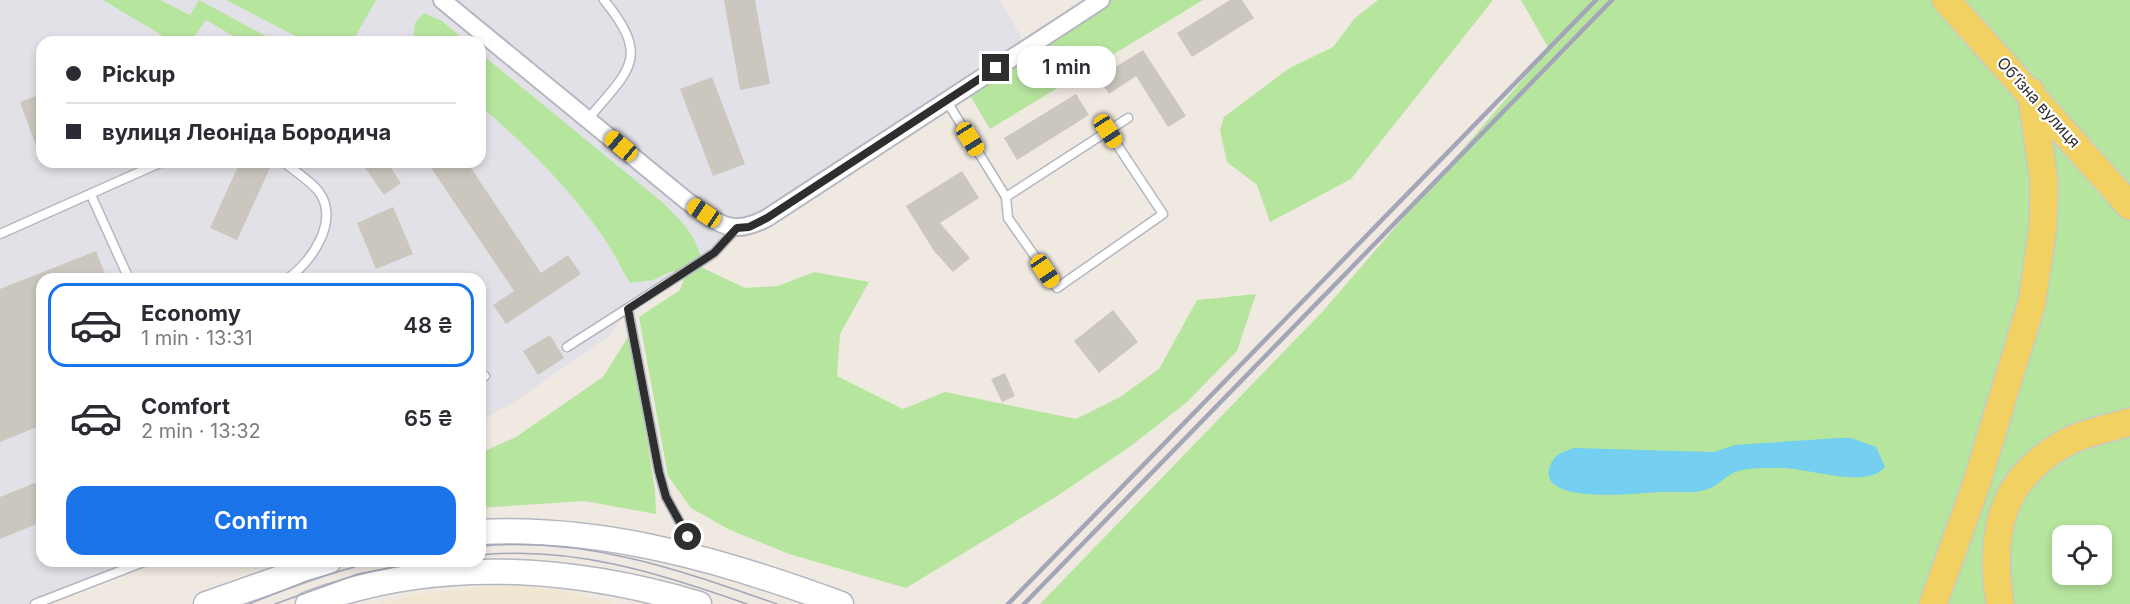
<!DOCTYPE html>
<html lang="en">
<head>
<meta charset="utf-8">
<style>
	:root { --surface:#fff; --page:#f7f7f7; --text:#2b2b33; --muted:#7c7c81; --line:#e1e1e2; --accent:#1a73e8 }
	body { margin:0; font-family:Inter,sans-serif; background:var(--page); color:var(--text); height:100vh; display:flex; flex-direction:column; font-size:22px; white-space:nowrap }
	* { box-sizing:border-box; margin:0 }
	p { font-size:20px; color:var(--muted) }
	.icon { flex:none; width:33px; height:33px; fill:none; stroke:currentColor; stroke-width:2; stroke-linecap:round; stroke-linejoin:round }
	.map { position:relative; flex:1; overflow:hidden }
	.drawer { position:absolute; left:36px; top:273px; width:450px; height:294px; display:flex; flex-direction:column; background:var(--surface); border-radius:18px; box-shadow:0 3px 9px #0003 }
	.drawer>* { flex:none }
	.guide { position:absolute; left:36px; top:36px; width:450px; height:132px; border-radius:18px; box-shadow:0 3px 9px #0003; display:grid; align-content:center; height:132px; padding:0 30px; background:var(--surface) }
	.tools { position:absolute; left:2052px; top:525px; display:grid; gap:12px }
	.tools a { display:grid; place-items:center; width:60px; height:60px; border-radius:12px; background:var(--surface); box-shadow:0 3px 9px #0003; font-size:30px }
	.end { position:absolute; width:27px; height:27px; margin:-14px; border:8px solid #2e2e2e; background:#fff; box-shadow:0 0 0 3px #fff }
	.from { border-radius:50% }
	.bubble { position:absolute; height:42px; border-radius:18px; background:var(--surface); box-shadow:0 3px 9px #0003; font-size:20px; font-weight:600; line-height:42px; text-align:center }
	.car { position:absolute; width:18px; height:36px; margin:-18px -9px; border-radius:8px; box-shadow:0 0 4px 2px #0007; background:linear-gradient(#f5c518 24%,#345 0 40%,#f5c518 0 76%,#345 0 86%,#f5c518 0) }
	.guide b { display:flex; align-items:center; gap:21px; height:57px; font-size:22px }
	.guide b+b { border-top:2px solid var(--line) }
	.guide i { width:15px; height:15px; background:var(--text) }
	ul { padding:10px 0 0; list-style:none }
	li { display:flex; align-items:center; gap:18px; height:84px; margin:0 12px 9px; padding:0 18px; border:3px solid transparent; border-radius:18px }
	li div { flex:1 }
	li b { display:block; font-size:22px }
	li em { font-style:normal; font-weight:600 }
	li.selected { border-color:var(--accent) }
	li>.icon { width:54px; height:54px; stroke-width:1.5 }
	.button { display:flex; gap:12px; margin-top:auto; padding:12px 30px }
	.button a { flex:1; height:69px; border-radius:18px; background:var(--accent); color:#fff; font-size:24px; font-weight:600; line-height:69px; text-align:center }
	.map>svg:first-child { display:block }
</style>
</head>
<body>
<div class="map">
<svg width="2130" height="604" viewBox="0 0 2130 604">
	<rect width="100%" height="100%" fill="#efe9e1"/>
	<!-- industrial -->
	<path fill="#e3e1e8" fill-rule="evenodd" d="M 0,0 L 1000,0 L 1028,49 L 756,217 L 736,217 L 690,202 L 737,228 L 714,253 L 628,309 L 608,337 L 514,402 L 480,421 L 480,279 L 42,279 L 42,561 L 146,561 L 35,604 L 0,604 ZM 42,42 L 480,42 L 480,162 L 42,162 Z"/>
	<!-- education -->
	<path fill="#f0e6d1" d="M 502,584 L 567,591 L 613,604 L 379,604 L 413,595 Z"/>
	<!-- green -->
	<g fill="#b6e59e" fill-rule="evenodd">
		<path d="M 103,0 L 160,0 L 190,15 L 199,0 L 277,42 L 243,42 L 206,20 L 190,42 L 173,42 Z"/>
		<path d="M 226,0 L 376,0 L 352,42 L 307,42 Z"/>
		<path d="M 1101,0 L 1203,0 L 990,129 L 965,87 Z"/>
		<path d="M 1378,0 L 1493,0 L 1351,179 L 1270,222 L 1257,185 L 1227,162 L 1220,130 L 1224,117 L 1288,69 L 1333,47 L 1355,18 Z"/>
		<path d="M 1521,0 L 2130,0 L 2130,604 L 1040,604 L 1323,311 L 1549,49 ZM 2062,536 L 2102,536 L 2102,574 L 2062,574 Z"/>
		<path d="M 424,13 L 442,21 L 467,42 L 413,42 L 415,23 Z"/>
		<path d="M 480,53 L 662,202 C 684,223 698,237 703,268 L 745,288 L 778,286 L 814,272 L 869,282 L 840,334 L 837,376 L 903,409 L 945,392 L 1076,419 L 1120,397 L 1159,369 L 1197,300 L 1256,294 L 1237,351 L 1186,403 L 1128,448 L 1054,498 L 906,588 L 789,554 L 728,529 L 691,508 L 668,476 L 639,317 L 680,290 L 685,276 L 672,271 L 653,280 L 630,283 C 620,266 611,247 599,231 C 565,184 524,143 480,106 Z"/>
		<path d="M 630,334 L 655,490 L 656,514 L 584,501 L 480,508 L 480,453 L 516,437 L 603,377 Z"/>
	</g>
	<!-- water -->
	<path fill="#75cff0" d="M 1839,438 L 1851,438 L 1876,447 L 1885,467 C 1867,490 1806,467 1780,468 C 1768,468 1747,467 1735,472 C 1719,480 1718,489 1695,492 C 1683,493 1671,491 1659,492 C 1640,493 1535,506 1550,466 C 1554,454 1563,452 1574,448 L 1714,452 L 1735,445 Z"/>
	<!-- building -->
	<g fill="#cbc7bf">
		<path d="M 724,0 L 755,0 L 770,84 L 740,90 Z"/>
		<path d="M 1230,0 L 1242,0 L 1254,18 L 1192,57 L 1177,33 Z"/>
		<path d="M 1143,50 L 1186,116 L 1168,127 L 1136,76 L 1109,94 L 1098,78 Z"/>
		<path d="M 712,77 L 745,164 L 713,176 L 680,89 Z"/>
		<path d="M 42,94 L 42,156 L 40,157 L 20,102 Z"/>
		<path d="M 1076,94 L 1089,115 L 1017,160 L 1004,138 Z"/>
		<path d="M 240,162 L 262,162 L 271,166 L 237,240 L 210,228 Z"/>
		<path d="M 361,162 L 387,162 L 401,183 L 384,195 Z"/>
		<path d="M 427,162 L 467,162 L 541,273 L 568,255 L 581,274 L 506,324 L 493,305 L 514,291 Z"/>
		<path d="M 962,171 L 979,198 L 940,223 L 970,258 L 953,272 L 934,251 L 906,206 Z"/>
		<path d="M 393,207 L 413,254 L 376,269 L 357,223 Z"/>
		<path d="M 96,251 L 107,279 L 42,279 L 42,425 L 0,442 L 0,289 Z"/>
		<path d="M 1113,310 L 1138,342 L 1099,373 L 1074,341 Z"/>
		<path d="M 550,335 L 564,358 L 538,375 L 523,351 Z"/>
		<path d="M 1005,373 L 1015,396 L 1002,402 L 991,379 Z"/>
		<path d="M 42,480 L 42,522 L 0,539 L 0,497 Z"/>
	</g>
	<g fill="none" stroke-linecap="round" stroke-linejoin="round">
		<defs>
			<g id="lane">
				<path d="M 946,100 L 1006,197 L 1128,118"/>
				<path d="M 588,119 C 630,69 651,58 604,0"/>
				<path d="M 284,162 C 294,171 311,181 319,192 C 340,221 311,263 287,279"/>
				<path d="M 91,195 L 129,279"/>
				<path d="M 1006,197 L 1008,218 L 1057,288 L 1163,214 L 1108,131"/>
				<path d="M 0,234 L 162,162"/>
				<path d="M 628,309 L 659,472 L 666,497 L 696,552"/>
				<path d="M 567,347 L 714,253 L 737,228"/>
				<path d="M 480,379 L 485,376"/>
				<path d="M 35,604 L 146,561"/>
			</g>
			<path id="street" d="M 442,0 L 687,201 C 718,222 729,238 767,218 L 1101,0"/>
			<g id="secondary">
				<path d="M 480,532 C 605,526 725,561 841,604"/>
				<path d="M 206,604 L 329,561"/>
				<path d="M 308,604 C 434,556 572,566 699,604"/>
			</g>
			<g id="primary">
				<path d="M 1946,0 L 2130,206"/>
				<path d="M 1933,604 L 1976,485 L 2032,302 L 2043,226 L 2044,181 L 2031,92"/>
				<path d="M 2000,604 C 1989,533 2000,477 2069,441 C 2087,432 2110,428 2130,422"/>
			</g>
		</defs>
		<!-- lane casing -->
		<use href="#lane" stroke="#b4b7c1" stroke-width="11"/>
		<!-- street casing -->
		<use href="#street" stroke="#b4b7c1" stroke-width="20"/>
		<!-- secondary casing -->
		<use href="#secondary" stroke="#b4b7c1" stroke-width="27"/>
		<!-- primary casing -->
		<use href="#primary" stroke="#c9c9c9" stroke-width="30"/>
		<!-- lane -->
		<use href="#lane" stroke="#fff" stroke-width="8"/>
		<!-- street -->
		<use href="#street" stroke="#fff" stroke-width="16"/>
		<!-- secondary -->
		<use href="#secondary" stroke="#fff" stroke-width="24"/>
		<!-- primary -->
		<use href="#primary" stroke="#f2d163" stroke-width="27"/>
		<!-- tram -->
		<g stroke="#a3a6b8" stroke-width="1.5">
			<path d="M 480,546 C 588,537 677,569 777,604"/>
			<path d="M 480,555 C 574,546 659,573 747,604"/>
			<path d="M 249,604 L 307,581 L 374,561"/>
			<path d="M 275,604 L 358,574 L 424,561"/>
		</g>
		<!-- rail -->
		<g stroke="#a3a6b8" stroke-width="4.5">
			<path d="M 1008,604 L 1596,0"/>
			<path d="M 1024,604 L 1612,0"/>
		</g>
	</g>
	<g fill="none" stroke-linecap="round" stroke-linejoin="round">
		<!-- route -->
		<path stroke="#2e2e2e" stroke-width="8" d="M 688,537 L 666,497 L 659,472 L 628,309 L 714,253 L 737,228 L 749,227 L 767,218 L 996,68"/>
	</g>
	<g text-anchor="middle" stroke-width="4.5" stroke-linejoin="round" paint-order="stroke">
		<!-- street labels -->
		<g font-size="16" fill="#2e2e2e" stroke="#fff">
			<text transform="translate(2039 102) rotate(48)" y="6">Обʼїзна вулиця</text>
		</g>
	</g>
</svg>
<div class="tools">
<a><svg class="icon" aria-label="locate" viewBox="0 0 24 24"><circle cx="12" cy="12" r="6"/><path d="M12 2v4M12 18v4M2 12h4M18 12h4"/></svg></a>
</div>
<i class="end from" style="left:688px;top:537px"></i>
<i class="end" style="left:996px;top:68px"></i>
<div class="bubble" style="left:1017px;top:46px;width:99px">1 min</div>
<i class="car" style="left:1108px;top:131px;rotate:147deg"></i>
<i class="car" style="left:970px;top:139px;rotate:148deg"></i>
<i class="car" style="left:621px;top:146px;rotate:310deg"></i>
<i class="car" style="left:704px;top:213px;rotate:304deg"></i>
<i class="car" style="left:1045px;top:271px;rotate:146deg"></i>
<div class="guide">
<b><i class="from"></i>Pickup</b>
<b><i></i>вулиця Леоніда Бородича</b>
</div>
<section class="drawer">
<ul>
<li class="selected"><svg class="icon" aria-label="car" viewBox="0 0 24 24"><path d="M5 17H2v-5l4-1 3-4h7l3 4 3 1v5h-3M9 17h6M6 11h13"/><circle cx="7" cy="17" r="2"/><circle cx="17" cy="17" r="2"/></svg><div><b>Economy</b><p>1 min · 13:31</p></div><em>48 ₴</em></li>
<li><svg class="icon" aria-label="car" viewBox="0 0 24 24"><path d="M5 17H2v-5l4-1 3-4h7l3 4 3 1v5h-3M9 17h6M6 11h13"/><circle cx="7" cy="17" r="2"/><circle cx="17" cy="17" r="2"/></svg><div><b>Comfort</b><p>2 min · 13:32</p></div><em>65 ₴</em></li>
</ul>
<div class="button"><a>Confirm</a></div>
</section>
</div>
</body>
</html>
